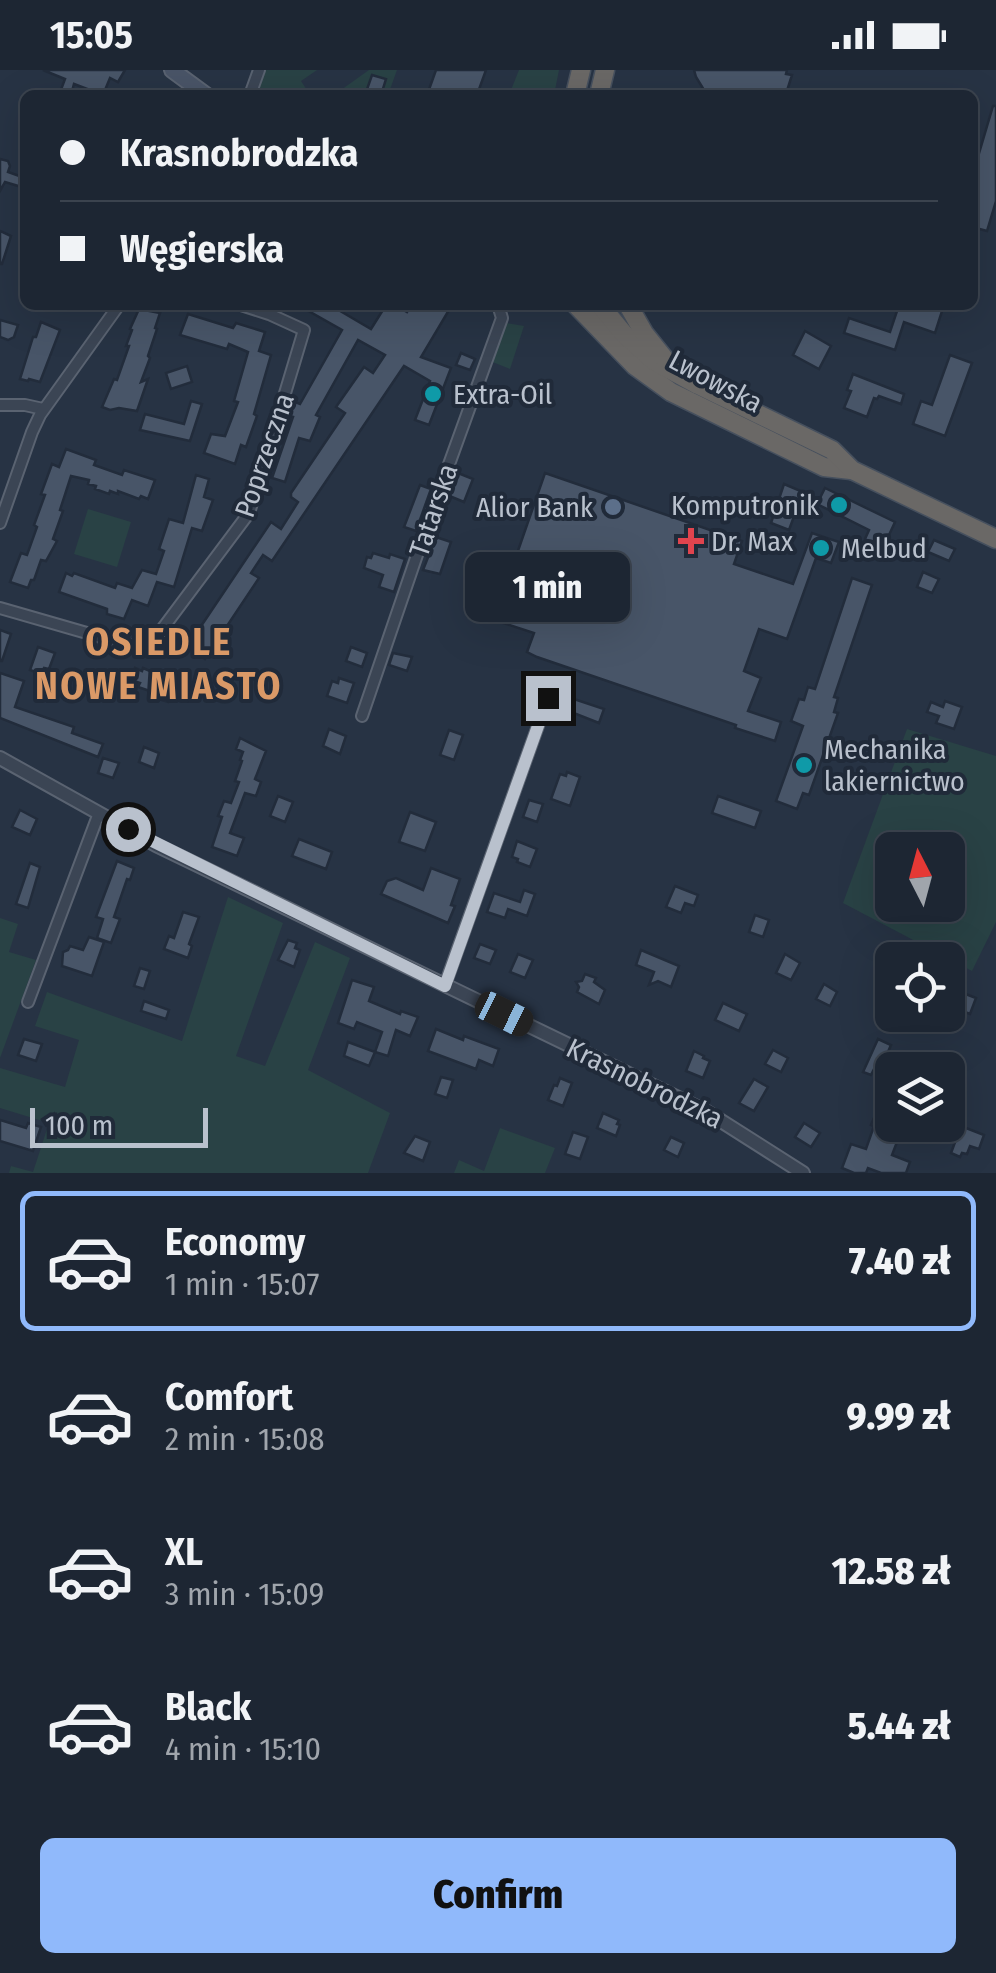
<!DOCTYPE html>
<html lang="en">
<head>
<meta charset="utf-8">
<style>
	:root { --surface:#1d2633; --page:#252e3b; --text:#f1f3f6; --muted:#a0a5ac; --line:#3b434e; --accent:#90b9fb }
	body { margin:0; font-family:"Fira Sans Condensed",sans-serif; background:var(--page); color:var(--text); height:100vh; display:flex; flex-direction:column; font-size:38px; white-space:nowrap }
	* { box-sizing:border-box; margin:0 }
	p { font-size:32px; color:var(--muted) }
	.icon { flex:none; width:55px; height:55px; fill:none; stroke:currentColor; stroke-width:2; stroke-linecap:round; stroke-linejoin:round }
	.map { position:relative; height:1103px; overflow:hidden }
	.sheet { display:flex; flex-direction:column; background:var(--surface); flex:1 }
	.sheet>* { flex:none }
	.hud { position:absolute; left:20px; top:20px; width:958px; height:220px; border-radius:15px; box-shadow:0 10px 40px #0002,0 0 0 2px var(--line); display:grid; align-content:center; height:220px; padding:0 40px; background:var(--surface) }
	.needle { width:65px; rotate:354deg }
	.fabs { position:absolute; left:875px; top:762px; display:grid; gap:20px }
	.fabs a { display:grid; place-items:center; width:90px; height:90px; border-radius:15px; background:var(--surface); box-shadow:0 10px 40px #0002,0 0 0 2px var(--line); font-size:50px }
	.scale { position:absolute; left:30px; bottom:25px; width:178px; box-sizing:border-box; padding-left:10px; border:5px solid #b9c1cd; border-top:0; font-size:28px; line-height:35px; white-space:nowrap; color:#b9c1cd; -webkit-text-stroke:8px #202a39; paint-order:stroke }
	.end { position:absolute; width:45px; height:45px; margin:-22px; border:12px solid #b9c1cd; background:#111; box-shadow:0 0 0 5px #111 }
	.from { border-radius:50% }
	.bubble { position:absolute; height:70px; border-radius:15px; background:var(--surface); box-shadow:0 10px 40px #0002,0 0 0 2px var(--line); font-size:32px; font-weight:800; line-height:70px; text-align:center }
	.car { position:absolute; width:30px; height:60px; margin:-30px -15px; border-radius:12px; box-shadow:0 0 8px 2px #0007; background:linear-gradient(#222 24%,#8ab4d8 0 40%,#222 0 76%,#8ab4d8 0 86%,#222 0) }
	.hud b { display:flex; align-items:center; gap:35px; height:95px; font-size:38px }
	.hud b+b { border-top:2px solid var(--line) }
	.hud i { width:25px; height:25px; background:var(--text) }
	ul { padding:18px 0 0; list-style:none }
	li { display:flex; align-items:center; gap:30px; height:140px; margin:0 20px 15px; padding:0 20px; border:5px solid transparent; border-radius:15px }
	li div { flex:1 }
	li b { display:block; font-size:38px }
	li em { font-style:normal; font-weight:800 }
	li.on { border-color:var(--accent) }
	li>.icon { width:90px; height:90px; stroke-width:1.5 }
	.action { display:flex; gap:20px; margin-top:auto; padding:20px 40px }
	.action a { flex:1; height:115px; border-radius:15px; background:var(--accent); color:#111; font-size:40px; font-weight:800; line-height:115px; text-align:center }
	.status { display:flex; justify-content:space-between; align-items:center; height:70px; padding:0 50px; background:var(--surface); direction:ltr }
	.status svg { height:28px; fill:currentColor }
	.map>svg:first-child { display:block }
</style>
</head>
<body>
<div class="status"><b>15:05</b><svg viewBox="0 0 49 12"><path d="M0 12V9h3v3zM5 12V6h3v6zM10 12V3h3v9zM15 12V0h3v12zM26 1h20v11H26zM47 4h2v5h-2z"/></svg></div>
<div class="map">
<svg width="996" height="1103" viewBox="0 0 996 1103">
	<rect width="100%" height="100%" fill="#273344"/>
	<!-- green -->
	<g fill="#294245" fill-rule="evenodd">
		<path d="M 264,0 L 317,0 L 301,11 L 310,25 L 255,25 Z"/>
		<path d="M 369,0 L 397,0 L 388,25 L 334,25 Z"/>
		<path d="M 519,0 L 559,0 L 554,25 L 509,25 Z"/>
		<path d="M 506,253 L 524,256 L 510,299 L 490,291 Z"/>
		<path d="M 88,439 L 131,452 L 117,497 L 74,484 Z"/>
		<path d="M 907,659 L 996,686 L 996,852 L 972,901 L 843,833 ZM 892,780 L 948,780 L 948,835 L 892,835 Z"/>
		<path d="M 228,827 L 283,853 L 236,986 L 265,996 L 315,872 L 350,888 L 308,1000 L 390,1043 L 368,1103 L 9,1103 L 11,1096 L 33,1102 L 49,1053 L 0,1038 L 0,998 L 65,1017 L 79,970 L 35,956 L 47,922 L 182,971 Z"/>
		<path d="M 0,848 L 18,854 L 9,882 L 36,890 L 0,988 Z"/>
		<path d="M 500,1058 L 555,1078 L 545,1103 L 454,1103 L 459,1090 L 484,1101 Z"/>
	</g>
	<!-- building -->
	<g fill="#485568" stroke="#222c3b" stroke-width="2.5">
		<path d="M 43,0 L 125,0 L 118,12 L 110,8 L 103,25 L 74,14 L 71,25 L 59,25 L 65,9 Z"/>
		<path d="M 436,0 L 486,0 L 477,25 L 427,25 Z"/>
		<path d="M 694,0 L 787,0 L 786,4 L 792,5 L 786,24 L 773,20 L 772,25 L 707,25 L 696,7 Z"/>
		<path d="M 372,5 L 386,9 L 381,25 L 365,25 Z"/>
		<path d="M 993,36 L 996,36 L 996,131 L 987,161 L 972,157 L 972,107 Z"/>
		<path d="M 0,89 L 8,91 L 10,96 L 8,102 L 25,108 L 25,118 L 5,112 L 0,121 Z"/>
		<path d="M 0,161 L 11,166 L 2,194 L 0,194 Z"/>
		<path d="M 298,235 L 330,235 L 371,259 L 386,235 L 395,235 L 407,242 L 411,235 L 452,235 L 421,287 L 451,298 L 429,355 L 415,350 L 430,311 L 404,296 L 272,491 L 263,485 L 251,503 L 259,508 L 205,589 L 187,577 L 271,452 L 281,459 L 298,432 L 291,427 L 291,423 L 345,343 L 336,337 L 364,297 L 373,303 L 385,285 L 358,270 L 316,345 L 320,347 L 310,371 L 299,368 L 285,412 L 272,408 L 293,347 L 289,346 L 295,332 L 300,334 L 342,260 Z"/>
		<path d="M 899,235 L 944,235 L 935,263 L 904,252 L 895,280 L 844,263 L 849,248 L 890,262 Z"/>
		<path d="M 139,239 L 160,243 L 155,258 L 157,259 L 148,286 L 150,288 L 141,312 L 148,309 L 137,341 L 119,338 L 110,340 L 102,337 L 114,309 L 117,310 L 129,276 L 126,276 L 132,260 L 130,259 Z"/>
		<path d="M 188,244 L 233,258 L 236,253 L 265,262 L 259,281 L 271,285 L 254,344 L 257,346 L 246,377 L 241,375 L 235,394 L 204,383 L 211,364 L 225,366 L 238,332 L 234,331 L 248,282 L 229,274 L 227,279 L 180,265 Z"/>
		<path d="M 0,250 L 18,255 L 14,267 L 8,270 L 0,267 Z"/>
		<path d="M 41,252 L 60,260 L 40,312 L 29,309 L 28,311 L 20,309 L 33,267 L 36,267 Z"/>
		<path d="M 805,261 L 831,276 L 819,299 L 793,285 Z"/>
		<path d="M 461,283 L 475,289 L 470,300 L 456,295 Z"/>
		<path d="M 950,285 L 972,293 L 945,366 L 913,354 L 921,331 L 932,335 Z"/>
		<path d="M 187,296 L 192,312 L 171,319 L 166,303 Z"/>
		<path d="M 853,304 L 904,324 L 901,334 L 879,326 L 877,329 L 874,328 L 867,347 L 844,338 L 851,321 L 847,320 Z"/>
		<path d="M 191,331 L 202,334 L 190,371 L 140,360 L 145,344 L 184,354 Z"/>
		<path d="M 66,379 L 96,390 L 94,395 L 122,405 L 124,400 L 155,410 L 148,429 L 141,426 L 139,429 L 118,421 L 118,424 L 110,421 L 109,424 L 95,419 L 96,416 L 88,414 L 89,410 L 71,406 L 60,440 L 63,441 L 53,469 L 57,471 L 46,491 L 41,490 L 34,510 L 31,510 L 28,518 L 10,512 L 21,483 L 27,485 L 37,457 L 34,455 L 45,425 L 41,424 L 52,394 L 59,397 Z"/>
		<path d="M 458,403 L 473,409 L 464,432 L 447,425 L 453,409 L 456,410 Z"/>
		<path d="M 545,403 L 742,471 L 734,494 L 793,514 L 812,463 L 839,472 L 831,493 L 816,488 L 787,569 L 759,559 L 744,601 L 761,608 L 748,641 L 781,652 L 775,671 L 735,658 L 736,655 L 537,587 L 527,582 L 534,563 L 494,550 Z"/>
		<path d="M 196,405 L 209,409 L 204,427 L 213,430 L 202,461 L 192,458 L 174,517 L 157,512 L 148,536 L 132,530 L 124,549 L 107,544 L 107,539 L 59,522 L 66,503 L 72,506 L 74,503 L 115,518 L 117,513 L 132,518 L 142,500 L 156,504 L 164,481 L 159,479 L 169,449 L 183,453 Z"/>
		<path d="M 784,414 L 803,422 L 789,460 L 771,453 Z"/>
		<path d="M 420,415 L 431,419 L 416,461 L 404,457 Z"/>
		<path d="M 825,418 L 895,452 L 883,478 L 865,469 L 869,460 L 817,434 Z"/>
		<path d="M 436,467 L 451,472 L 440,504 L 423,500 Z"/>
		<path d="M 934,470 L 955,479 L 949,491 L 928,482 Z"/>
		<path d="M 373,483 L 389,488 L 390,484 L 405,489 L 394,522 L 379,517 L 383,505 L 364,498 L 367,487 L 371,488 Z"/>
		<path d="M 923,502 L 939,509 L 932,523 L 917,517 Z"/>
		<path d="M 852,508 L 872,515 L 834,627 L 838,628 L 834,642 L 838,643 L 809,725 L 803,723 L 797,739 L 776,731 L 803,656 L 791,651 L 799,629 L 804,630 L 808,617 L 815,619 Z"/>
		<path d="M 0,560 L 11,564 L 2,591 L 0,591 Z"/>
		<path d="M 38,577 L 55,583 L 49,599 L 44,598 L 41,604 L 30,600 Z"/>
		<path d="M 351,577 L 367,583 L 362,597 L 346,591 Z"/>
		<path d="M 393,583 L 412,587 L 407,601 L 389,595 Z"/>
		<path d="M 135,598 L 142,601 L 143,598 L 176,612 L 168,632 L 155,628 L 156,623 L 138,617 L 140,613 L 131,610 Z"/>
		<path d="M 0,603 L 24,611 L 15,637 L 74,657 L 72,663 L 103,674 L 98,687 L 0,648 Z"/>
		<path d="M 339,608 L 354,613 L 347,633 L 327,626 L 332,611 L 338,613 Z"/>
		<path d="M 565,626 L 604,639 L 599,653 L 574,643 L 570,652 L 557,647 Z"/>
		<path d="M 945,631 L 962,637 L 954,659 L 936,653 L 939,646 L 927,642 L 931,632 L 943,637 Z"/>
		<path d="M 329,659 L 346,666 L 340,684 L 323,676 Z"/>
		<path d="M 449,660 L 463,665 L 454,690 L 440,685 Z"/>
		<path d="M 240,668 L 266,681 L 255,709 L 261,712 L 256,726 L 245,723 L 230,763 L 244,768 L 237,786 L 212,777 L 222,747 L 218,746 L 224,731 L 231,733 L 239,712 L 235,711 L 242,691 L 240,690 L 243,682 L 236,679 Z"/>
		<path d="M 144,677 L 159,683 L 154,698 L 139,692 Z"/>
		<path d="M 103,688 L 119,693 L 113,708 L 98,703 Z"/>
		<path d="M 567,702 L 580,707 L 570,736 L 551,729 L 560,704 L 566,706 Z"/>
		<path d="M 278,726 L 293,732 L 285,752 L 270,746 Z"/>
		<path d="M 718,726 L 761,741 L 755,758 L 712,743 Z"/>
		<path d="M 529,730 L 543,734 L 537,752 L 523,747 Z"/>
		<path d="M 20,740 L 37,749 L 30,765 L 12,757 Z"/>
		<path d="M 410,742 L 436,752 L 425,781 L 399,772 Z"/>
		<path d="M 299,769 L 332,782 L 326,799 L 292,786 Z"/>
		<path d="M 517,771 L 537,779 L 530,797 L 517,792 L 518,789 L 512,787 Z"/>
		<path d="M 117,791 L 134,798 L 130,810 L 127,809 L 114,847 L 120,849 L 111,873 L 97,868 L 103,849 L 96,847 Z"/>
		<path d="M 30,793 L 40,797 L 28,838 L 16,834 Z"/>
		<path d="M 431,798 L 460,809 L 451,835 L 455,836 L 448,853 L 381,824 L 387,811 L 396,808 L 423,820 Z"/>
		<path d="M 675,816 L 698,825 L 694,836 L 685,833 L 681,843 L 666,837 Z"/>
		<path d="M 524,820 L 535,824 L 527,846 L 508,839 L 505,848 L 487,842 L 494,823 L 520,832 Z"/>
		<path d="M 183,842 L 199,847 L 189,874 L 192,876 L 188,888 L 164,879 L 169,866 L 174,868 Z"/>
		<path d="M 755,845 L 769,850 L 763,867 L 749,862 Z"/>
		<path d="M 89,867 L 104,872 L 92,906 L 62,896 L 63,882 L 68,880 L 70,876 L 83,880 Z"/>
		<path d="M 288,870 L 297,873 L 295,878 L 300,880 L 294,897 L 278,890 Z"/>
		<path d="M 480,874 L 496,880 L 490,894 L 474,888 Z"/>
		<path d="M 641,880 L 679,896 L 671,917 L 658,911 L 649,915 L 654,902 L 636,895 Z"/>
		<path d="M 518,884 L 533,890 L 525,908 L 510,902 Z"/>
		<path d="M 785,884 L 800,893 L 791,910 L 776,903 Z"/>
		<path d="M 140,898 L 150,901 L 144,919 L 134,916 Z"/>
		<path d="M 585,904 L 596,908 L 594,912 L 605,920 L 599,934 L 577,922 L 579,917 L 576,912 L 582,911 Z"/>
		<path d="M 352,910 L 374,917 L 369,931 L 400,944 L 401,941 L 418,947 L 410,966 L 396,960 L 388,986 L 375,982 L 382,962 L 357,952 L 354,959 L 338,953 Z"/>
		<path d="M 824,914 L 837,922 L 830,936 L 816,929 Z"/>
		<path d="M 963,923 L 976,928 L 970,944 L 957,939 Z"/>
		<path d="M 144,931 L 169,940 L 166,949 L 141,941 Z"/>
		<path d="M 723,933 L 747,944 L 739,961 L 715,950 Z"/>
		<path d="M 436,959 L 463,970 L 464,966 L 499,979 L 493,996 L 479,990 L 476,999 L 428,981 Z"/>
		<path d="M 24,969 L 42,974 L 36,991 L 18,985 Z"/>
		<path d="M 878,969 L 891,975 L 884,991 L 879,989 L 871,1005 L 863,1002 Z"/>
		<path d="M 348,972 L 375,982 L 369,996 L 344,986 Z"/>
		<path d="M 773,980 L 788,988 L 781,1002 L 765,994 Z"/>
		<path d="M 694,981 L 704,986 L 703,988 L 710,991 L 703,1008 L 686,1001 Z"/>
		<path d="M 441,1007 L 453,1010 L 447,1028 L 435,1024 Z"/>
		<path d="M 891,1007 L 892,1055 L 916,1055 L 928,1059 L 923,1072 L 900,1064 L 892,1085 L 910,1092 L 906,1103 L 881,1103 L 868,1098 L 866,1103 L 854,1103 L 842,1098 L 851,1074 L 866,1079 L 874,1056 L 871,1055 Z"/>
		<path d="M 560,1008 L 572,1013 L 563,1036 L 548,1030 L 554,1015 L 557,1016 Z"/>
		<path d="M 754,1009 L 768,1017 L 754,1041 L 739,1033 Z"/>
		<path d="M 603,1043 L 619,1050 L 617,1054 L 620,1055 L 616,1066 L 597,1058 Z"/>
		<path d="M 0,1050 L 26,1058 L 28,1053 L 41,1057 L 33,1081 L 0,1071 Z"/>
		<path d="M 804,1053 L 820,1063 L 811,1077 L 795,1067 Z"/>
		<path d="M 961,1056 L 984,1065 L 979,1079 L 970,1076 L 967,1084 L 962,1083 L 960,1087 L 951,1083 Z"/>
		<path d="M 573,1062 L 588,1067 L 580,1089 L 565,1084 Z"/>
		<path d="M 415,1066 L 430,1072 L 423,1091 L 404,1083 Z"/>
		<path d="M 671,1067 L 684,1073 L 678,1087 L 664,1080 Z"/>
	</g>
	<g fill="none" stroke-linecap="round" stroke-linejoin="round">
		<defs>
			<g id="minor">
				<path d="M 250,25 L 259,0"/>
				<path d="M 0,335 L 25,335 L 43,339"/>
				<path d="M 0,453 L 32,362 L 40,345 L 119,235"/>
				<path d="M 0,538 L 132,576 L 144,576 L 154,570 L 249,443 L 304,260 L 269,244 L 241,235"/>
				<path d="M 362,646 L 431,444 L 502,248 L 498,235"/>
				<path d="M 445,915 L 548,628"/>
				<path d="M 28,932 L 99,743"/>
			</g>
			<path id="tertiary" d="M 0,688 L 156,775 L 707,1042 L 803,1103"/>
			<path id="secondary" d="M 172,0 L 206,25"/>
			<g id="trunk">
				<path d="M 575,25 L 581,0"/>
				<path d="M 599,25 L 605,0"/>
				<path d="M 576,235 L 635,296 L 671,322 L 824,397 L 851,400"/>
				<path d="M 600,235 L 624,264 L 654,291 L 698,315 L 832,380 L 852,400 L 996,469"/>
				<path d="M 628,235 L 644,263 L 664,288"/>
			</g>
		</defs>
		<!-- minor casing -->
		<use href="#minor" stroke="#5a6371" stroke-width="14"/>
		<!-- tertiary casing -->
		<use href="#tertiary" stroke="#5a6371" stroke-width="16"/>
		<!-- secondary casing -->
		<use href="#secondary" stroke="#5a6371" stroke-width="18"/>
		<!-- trunk casing -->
		<use href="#trunk" stroke="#46505e" stroke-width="21"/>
		<!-- minor -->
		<use href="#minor" stroke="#3b4554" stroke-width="10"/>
		<!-- tertiary -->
		<use href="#tertiary" stroke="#3b4554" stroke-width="12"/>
		<!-- secondary -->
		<use href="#secondary" stroke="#495467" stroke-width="14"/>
		<!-- trunk -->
		<use href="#trunk" stroke="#6a6866" stroke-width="18"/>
	</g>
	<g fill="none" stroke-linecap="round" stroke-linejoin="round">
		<!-- route -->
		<path stroke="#b9c1cd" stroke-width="12" d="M 128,759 L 445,916 L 548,628"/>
	</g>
	<!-- markers -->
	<g fill="#0f9aa8" stroke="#202a39" stroke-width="4">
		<circle cx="433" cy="324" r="10"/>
		<circle cx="839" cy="435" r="10"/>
		<circle cx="821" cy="478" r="10"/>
		<circle cx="804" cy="695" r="10"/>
	</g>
	<circle fill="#5c6f8a" stroke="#202a39" stroke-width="4" cx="613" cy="437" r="10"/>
	<path fill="#e0444e" stroke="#202a39" stroke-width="4" d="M686 456h10v10h10v10h-10v10h-10v-10h-10v-10h10z"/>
	<g text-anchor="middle" stroke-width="8" stroke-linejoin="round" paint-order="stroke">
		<!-- street labels -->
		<g font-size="28" fill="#b9c1cd" stroke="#202a39">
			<text transform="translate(716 311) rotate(28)" y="10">Lwowska</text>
			<text transform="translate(264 385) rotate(-71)" y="10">Poprzeczna</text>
			<text transform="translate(433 440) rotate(-71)" y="10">Tatarska</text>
			<text transform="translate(645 1013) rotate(26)" y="10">Krasnobrodzka</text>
		</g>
		<!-- poi labels -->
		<g font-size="28" fill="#b9c1cd" stroke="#202a39" text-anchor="start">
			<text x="453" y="334">Extra-Oil</text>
			<text x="819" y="445" text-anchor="end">Komputronik</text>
			<text x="593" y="447" text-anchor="end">Alior Bank</text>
			<text x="711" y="481">Dr. Max</text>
			<text x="841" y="488">Melbud</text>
			<text x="824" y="689">Mechanika<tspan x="824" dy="32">lakiernictwo</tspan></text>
		</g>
		<!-- district labels -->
		<g font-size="38" font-weight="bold" letter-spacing="2.5" fill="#da9967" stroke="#202a39">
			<text x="159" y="585">OSIEDLE<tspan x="159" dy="44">NOWE MIASTO</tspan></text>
		</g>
	</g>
</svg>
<div class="fabs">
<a><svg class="needle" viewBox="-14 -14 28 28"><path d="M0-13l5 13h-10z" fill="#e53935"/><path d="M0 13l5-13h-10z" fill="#a0a5ac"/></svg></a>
<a><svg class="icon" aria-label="locate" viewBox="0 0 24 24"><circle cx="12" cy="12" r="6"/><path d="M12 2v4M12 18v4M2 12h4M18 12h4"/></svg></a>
<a><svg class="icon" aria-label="layers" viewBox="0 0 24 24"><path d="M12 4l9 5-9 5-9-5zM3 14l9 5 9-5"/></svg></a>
</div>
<div class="scale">100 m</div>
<i class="end from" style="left:128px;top:759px"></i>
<i class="end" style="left:548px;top:628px"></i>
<div class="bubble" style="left:465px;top:482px;width:165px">1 min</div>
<i class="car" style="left:504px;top:944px;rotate:116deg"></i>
<div class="hud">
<b><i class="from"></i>Krasnobrodzka</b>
<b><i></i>Węgierska</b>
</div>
</div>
<section class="sheet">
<ul>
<li class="on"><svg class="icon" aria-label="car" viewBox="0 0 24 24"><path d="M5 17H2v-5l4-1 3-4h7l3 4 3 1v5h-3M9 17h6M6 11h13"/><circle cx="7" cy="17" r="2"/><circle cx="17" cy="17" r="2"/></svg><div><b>Economy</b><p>1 min · 15:07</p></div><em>7.40 zł</em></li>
<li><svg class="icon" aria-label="car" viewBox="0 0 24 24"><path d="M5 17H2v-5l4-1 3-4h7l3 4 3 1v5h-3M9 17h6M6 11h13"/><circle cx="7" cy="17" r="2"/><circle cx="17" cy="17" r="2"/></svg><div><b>Comfort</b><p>2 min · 15:08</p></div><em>9.99 zł</em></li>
<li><svg class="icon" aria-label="car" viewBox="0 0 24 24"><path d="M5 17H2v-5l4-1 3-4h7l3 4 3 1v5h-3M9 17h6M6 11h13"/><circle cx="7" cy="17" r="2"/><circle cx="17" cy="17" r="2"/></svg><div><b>XL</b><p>3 min · 15:09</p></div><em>12.58 zł</em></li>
<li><svg class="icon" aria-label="car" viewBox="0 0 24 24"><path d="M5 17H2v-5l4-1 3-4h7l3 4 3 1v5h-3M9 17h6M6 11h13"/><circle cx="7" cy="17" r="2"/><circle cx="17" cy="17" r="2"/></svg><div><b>Black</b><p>4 min · 15:10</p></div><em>5.44 zł</em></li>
</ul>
<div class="action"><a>Confirm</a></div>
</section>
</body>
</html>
